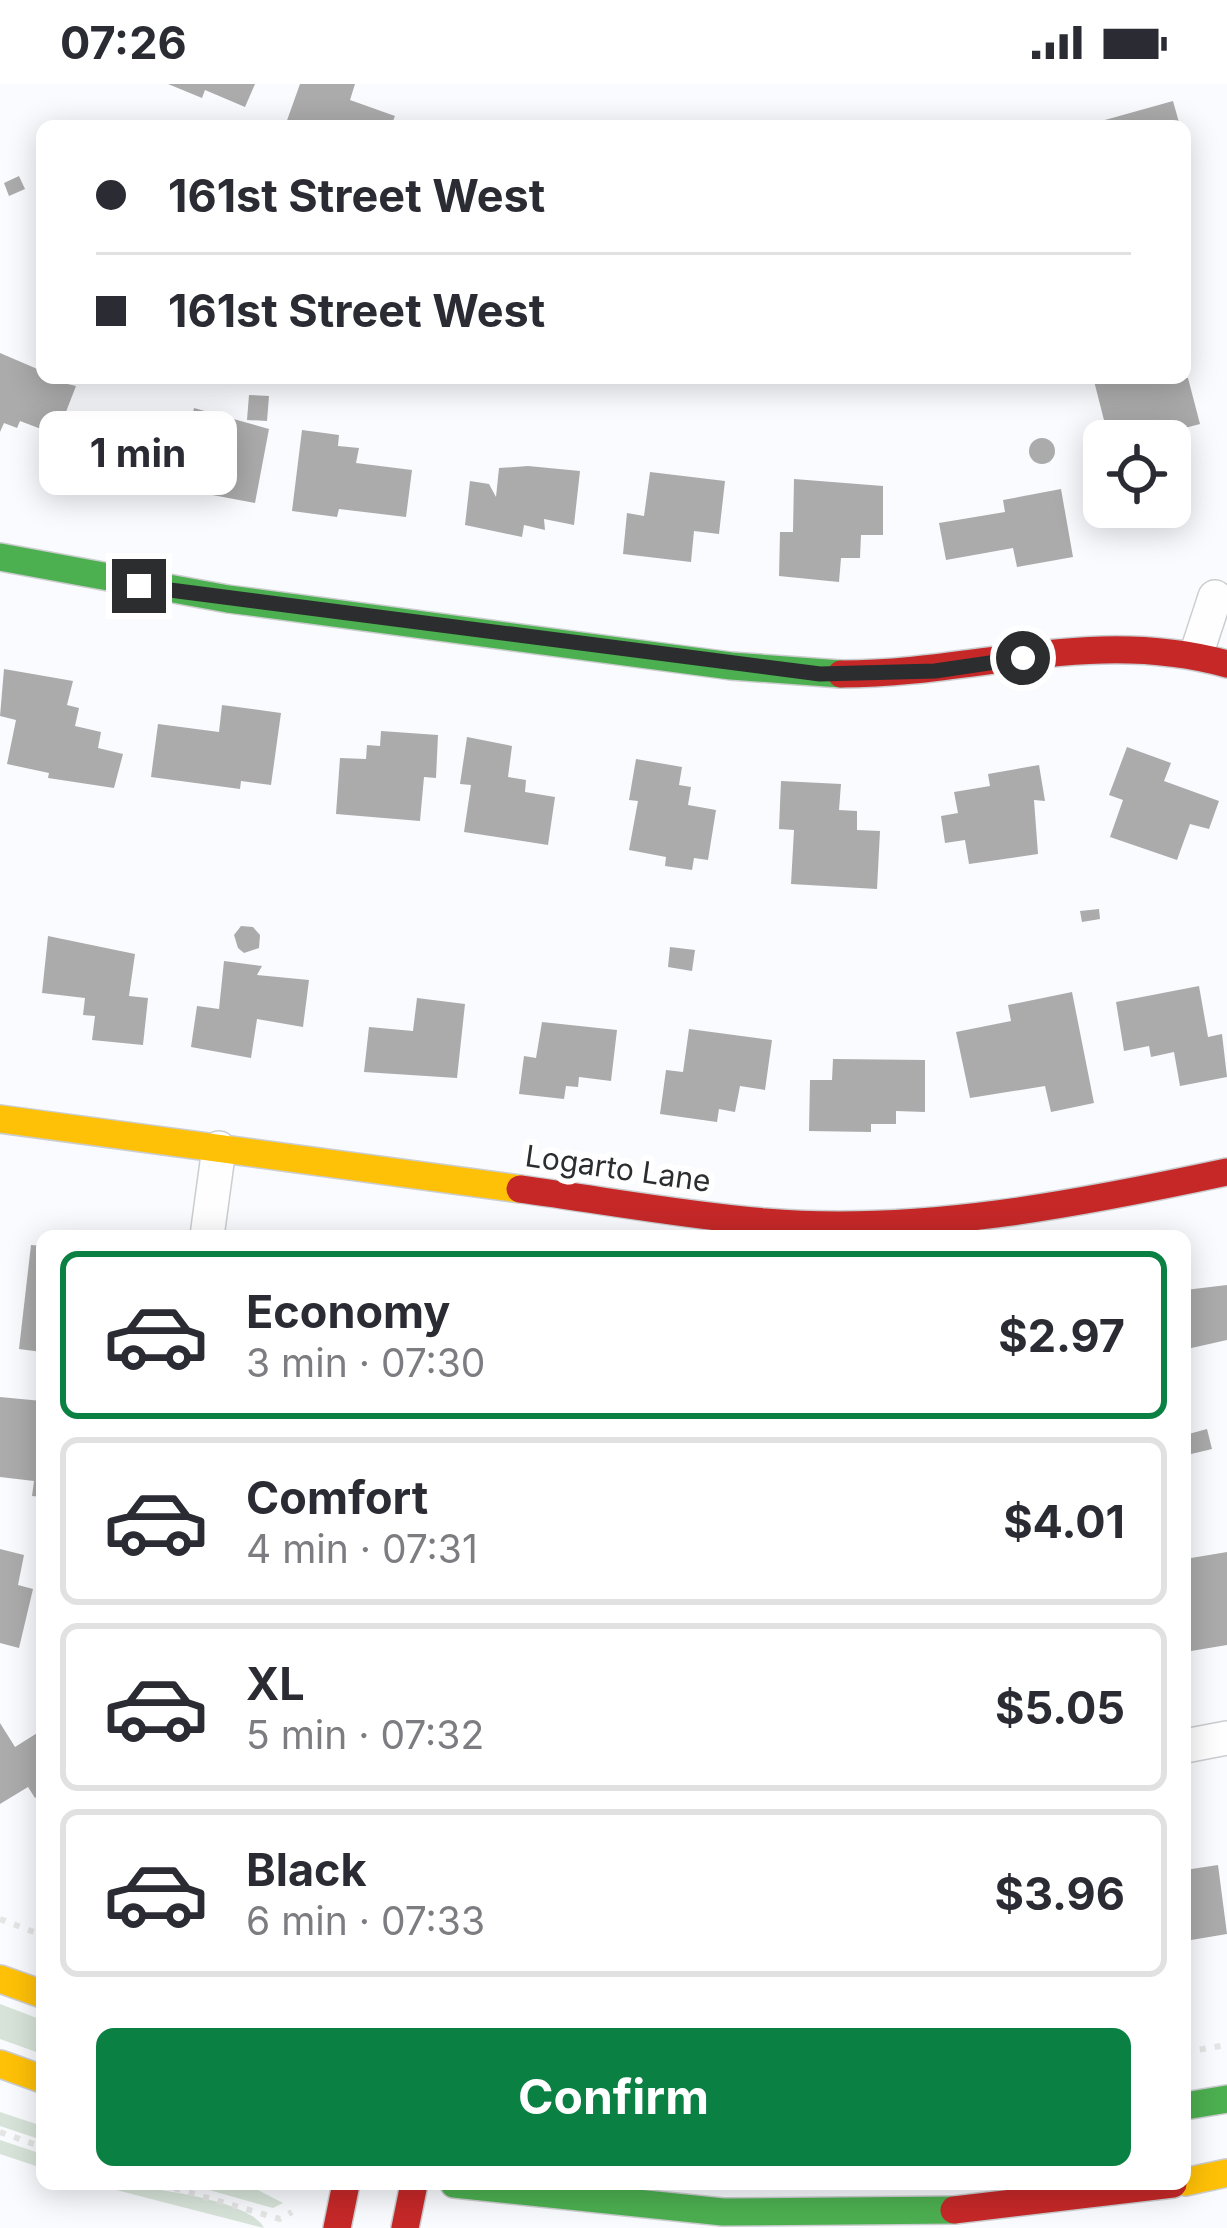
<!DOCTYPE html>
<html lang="en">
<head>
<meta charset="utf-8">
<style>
	:root { --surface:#fff; --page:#f7f7f7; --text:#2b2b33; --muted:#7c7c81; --line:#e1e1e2; --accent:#0b8043 }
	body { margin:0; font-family:Inter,sans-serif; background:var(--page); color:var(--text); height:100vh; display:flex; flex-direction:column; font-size:45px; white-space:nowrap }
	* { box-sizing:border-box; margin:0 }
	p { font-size:39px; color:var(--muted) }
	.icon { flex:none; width:66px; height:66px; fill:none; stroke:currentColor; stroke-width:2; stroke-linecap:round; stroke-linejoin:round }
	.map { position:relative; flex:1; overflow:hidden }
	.panel { position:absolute; left:36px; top:1146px; width:1155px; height:960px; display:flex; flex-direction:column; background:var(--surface); border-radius:18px; box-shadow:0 6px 30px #0003 }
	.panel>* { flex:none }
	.banner { position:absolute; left:36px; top:36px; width:1155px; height:264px; border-radius:18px; box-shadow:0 6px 30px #0003; display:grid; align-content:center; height:264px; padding:0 60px; background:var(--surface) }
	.controls { position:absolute; left:1083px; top:336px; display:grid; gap:24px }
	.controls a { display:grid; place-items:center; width:108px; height:108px; border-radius:18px; background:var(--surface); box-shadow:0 6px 30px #0003; font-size:60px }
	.end { position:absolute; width:54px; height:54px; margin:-27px; border:15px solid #2b2d2f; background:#fff; box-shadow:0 0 0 6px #fff }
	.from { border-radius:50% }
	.bubble { position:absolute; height:84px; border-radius:18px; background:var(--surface); box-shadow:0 6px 30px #0003; font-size:39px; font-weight:700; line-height:84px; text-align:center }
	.banner b { display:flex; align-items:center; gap:42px; height:114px; font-size:45px }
	.banner b+b { border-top:3px solid var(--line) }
	.banner i { width:30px; height:30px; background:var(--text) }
	ul { padding:21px 0 0; list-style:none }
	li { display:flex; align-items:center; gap:36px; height:168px; margin:0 24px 18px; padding:0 36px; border:6px solid var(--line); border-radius:18px }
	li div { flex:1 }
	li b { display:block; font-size:45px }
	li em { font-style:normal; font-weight:700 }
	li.current { border-color:var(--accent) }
	li>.icon { width:108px; height:108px; stroke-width:1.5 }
	.action { display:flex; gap:24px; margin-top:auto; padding:24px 60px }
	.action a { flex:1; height:138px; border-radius:18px; background:var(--accent); color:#fff; font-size:48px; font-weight:700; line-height:138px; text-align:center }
	.status { display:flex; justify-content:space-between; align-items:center; height:84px; padding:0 60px; background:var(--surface); direction:ltr }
	.status svg { height:33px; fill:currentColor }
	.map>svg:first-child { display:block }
</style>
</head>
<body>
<div class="status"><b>07:26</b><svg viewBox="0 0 49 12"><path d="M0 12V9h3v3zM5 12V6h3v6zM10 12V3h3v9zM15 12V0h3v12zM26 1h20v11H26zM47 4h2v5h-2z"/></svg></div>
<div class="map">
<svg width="1227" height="2144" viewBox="0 0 1227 2144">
	<rect width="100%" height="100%" fill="#f9fbfe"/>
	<!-- green -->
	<g fill="#d7e3d9">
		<path d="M 0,1920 L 42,1936 L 42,1970 L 0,1955 Z"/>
		<path d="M 0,2028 L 42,2042 L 42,2056 L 0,2042 Z"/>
		<path d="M 0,2056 L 42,2070 L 42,2084 L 0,2070 Z"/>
		<path d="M 93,2100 C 127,2100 249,2113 264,2144 Z"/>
		<path d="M 188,2100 L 246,2100 L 283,2119 L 273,2124 Z"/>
	</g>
	<!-- building -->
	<g fill="#ababac">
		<path d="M 168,0 L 255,0 L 245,23 L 205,6 L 202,14 Z"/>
		<path d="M 300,0 L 355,0 L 350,16 L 395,32 L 391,42 L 285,42 Z"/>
		<path d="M 1173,17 L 1180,42 L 1087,42 L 1087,41 Z"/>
		<path d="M 19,92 L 25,105 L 9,112 L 4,99 Z"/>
		<path d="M 0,269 L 42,287 L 42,294 L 76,302 L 57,351 L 20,337 L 17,344 L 4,339 L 0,348 Z"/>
		<path d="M 1107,294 L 1188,294 L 1200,340 L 1162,350 L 1163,357 L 1104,357 L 1103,395 L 1089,345 L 1105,340 L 1094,297 Z"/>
		<path d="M 249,311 L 269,312 L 267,337 L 247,336 Z"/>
		<path d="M 194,324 L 269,345 L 255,419 L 207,410 L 209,399 L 172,392 L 169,410 L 103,398 L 112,353 L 127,355 L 132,327 L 191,338 Z"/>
		<path d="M 302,346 L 339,351 L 338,362 L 359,364 L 356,379 L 412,386 L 406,433 L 339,425 L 337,433 L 292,427 Z"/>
		<circle cx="1042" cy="367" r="13"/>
		<path d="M 528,382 L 580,387 L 574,441 L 544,435 L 545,446 L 524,441 L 522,453 L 465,441 L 470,397 L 489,400 L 496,413 L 499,384 Z"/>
		<path d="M 650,388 L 725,397 L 719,450 L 694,447 L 691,478 L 623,470 L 627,429 L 644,432 Z"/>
		<path d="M 794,395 L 883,402 L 883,451 L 861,451 L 860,474 L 841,474 L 839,498 L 779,492 L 780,448 L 793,448 Z"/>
		<path d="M 1061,405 L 1073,473 L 1017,483 L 1013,464 L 946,476 L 939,439 L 1005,428 L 1003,416 Z"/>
		<path d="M 4,585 L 73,597 L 67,621 L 79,624 L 75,642 L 101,648 L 98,664 L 123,670 L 114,704 L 48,694 L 49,689 L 7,680 L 16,636 L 0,632 Z"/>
		<path d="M 222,621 L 281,629 L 271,701 L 241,697 L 240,705 L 151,693 L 158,640 L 219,648 Z"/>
		<path d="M 381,647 L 438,651 L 436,694 L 424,693 L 420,737 L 336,730 L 340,674 L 366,675 L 367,661 L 380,662 Z"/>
		<path d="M 467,653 L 512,662 L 508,693 L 526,696 L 525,708 L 555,713 L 548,761 L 464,748 L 471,701 L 460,700 Z"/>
		<path d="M 1127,663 L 1171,679 L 1164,697 L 1219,717 L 1209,745 L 1190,740 L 1177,776 L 1110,753 L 1123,716 L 1109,711 Z"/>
		<path d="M 636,675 L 682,683 L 679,701 L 691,703 L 688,721 L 716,726 L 708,776 L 694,774 L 692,786 L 665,782 L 666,773 L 629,766 L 638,717 L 629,716 Z"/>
		<path d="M 1039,681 L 1045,717 L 1034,716 L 1038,770 L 969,780 L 965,756 L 945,759 L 941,732 L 958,729 L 954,708 L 990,702 L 988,690 Z"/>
		<path d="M 781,697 L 841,700 L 839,726 L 857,727 L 857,746 L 880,747 L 877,805 L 791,800 L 794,746 L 779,745 Z"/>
		<path d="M 1099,825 L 1100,835 L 1082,838 L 1080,827 Z"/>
		<path d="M 241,842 L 253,843 L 260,851 L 259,864 L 244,869 L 238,864 L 234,851 Z"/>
		<path d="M 48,852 L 135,870 L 129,912 L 148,914 L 143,961 L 92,956 L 95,932 L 83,931 L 85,914 L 42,909 Z"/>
		<path d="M 670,863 L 695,866 L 692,887 L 668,883 Z"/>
		<path d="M 224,877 L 262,882 L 257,891 L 309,896 L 303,943 L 257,935 L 251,974 L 191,963 L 197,922 L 219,925 Z"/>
		<path d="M 1199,902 L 1208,953 L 1222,950 L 1227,993 L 1180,1002 L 1174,968 L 1151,973 L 1149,962 L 1124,967 L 1116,918 Z"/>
		<path d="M 1072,908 L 1094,1019 L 1051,1028 L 1045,1002 L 970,1014 L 956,948 L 1011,937 L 1008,921 Z"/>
		<path d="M 417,914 L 465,920 L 457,994 L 364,988 L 369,943 L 413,947 Z"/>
		<path d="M 542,938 L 617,946 L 611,997 L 579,993 L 578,1003 L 566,1002 L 564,1015 L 519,1010 L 524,972 L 536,974 Z"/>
		<path d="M 689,945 L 772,956 L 765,1006 L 740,1002 L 735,1028 L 719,1025 L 717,1038 L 660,1030 L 666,986 L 683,988 Z"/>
		<path d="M 833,975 L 925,976 L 925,1028 L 896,1027 L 896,1040 L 871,1040 L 871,1048 L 809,1047 L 810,996 L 832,996 Z"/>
		<path d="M 31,1161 L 42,1162 L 42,1268 L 19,1265 Z"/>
		<path d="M 1227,1201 L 1227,1256 L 1187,1265 L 1185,1206 Z"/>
		<path d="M 0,1313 L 42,1317 L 42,1413 L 32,1412 L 34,1397 L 0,1393 Z"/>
		<path d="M 1207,1345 L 1212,1365 L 1187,1371 L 1185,1351 Z"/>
		<path d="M 0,1465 L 24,1471 L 18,1501 L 33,1505 L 19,1564 L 0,1559 Z"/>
		<path d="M 1227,1468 L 1227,1561 L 1185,1568 L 1185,1475 Z"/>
		<path d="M 0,1639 L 15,1663 L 42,1646 L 42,1710 L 35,1714 L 28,1703 L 0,1720 Z"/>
		<path d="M 1218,1781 L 1227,1850 L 1185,1857 L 1185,1786 Z"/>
	</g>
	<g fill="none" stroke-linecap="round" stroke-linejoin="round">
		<defs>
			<g id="street">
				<path d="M 1197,568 L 1215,513"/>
				<path d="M 207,1152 L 219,1064"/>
				<path d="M 1185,1662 L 1227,1654"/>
			</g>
			<g id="fast">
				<path d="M 0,473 L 228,515 L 731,582 L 841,590"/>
				<path d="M 1185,2022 L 1227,2015"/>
				<path d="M 454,2100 L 723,2128 L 954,2126"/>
			</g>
			<g id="slow">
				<path d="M 0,1035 L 520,1105"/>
				<path d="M 0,1895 L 42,1910"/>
				<path d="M 0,1980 L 42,1995"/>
				<path d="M 1185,2098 L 1227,2089"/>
			</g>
			<g id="jam">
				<path d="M 841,590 C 976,590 1092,543 1227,580"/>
				<path d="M 520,1105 C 602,1116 683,1131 765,1138 C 918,1151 1078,1120 1227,1088"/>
				<path d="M 954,2126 L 1173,2100"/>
				<path d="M 337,2144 L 346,2100"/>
				<path d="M 405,2144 L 414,2100"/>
			</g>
		</defs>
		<!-- street casing -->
		<use href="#street" stroke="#cbcdcf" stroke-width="36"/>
		<!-- fast casing -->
		<use href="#fast" stroke="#cbcdcf" stroke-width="30"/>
		<!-- slow casing -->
		<use href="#slow" stroke="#cbcdcf" stroke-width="30"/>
		<!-- jam casing -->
		<use href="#jam" stroke="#cbcdcf" stroke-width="30"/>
		<!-- path -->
		<g stroke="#e5e5e5" stroke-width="6" stroke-dasharray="6 9" stroke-linecap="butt">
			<path d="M 0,1835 L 42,1851"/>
			<path d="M 1185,1968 L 1227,1961"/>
			<path d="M 0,2048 L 42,2063"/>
			<path d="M 160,2100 L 280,2135 L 292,2128"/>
		</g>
		<!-- street -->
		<use href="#street" stroke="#fefeff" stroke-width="33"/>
		<!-- fast -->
		<use href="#fast" stroke="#4caf50" stroke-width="27"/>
		<!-- slow -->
		<use href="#slow" stroke="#ffc107" stroke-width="27"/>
		<!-- jam -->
		<use href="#jam" stroke="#c62828" stroke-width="27"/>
	</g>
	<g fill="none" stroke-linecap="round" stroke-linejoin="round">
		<!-- route -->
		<path stroke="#2b2d2f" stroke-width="15" d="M 139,502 L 820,590 L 935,587 L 1023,574"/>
	</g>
	<g text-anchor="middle" stroke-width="12" stroke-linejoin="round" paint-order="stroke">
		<!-- street labels -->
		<g font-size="30" fill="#2b2d2f" stroke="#fff">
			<text transform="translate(618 1085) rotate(8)" y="10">Logarto Lane</text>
		</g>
	</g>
</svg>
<div class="controls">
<a><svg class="icon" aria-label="locate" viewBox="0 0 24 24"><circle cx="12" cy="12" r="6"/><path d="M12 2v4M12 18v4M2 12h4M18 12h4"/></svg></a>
</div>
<i class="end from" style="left:1023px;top:574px"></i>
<i class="end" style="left:139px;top:502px"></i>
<div class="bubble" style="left:39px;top:327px;width:198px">1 min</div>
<div class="banner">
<b><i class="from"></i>161st Street West</b>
<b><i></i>161st Street West</b>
</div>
<section class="panel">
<ul>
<li class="current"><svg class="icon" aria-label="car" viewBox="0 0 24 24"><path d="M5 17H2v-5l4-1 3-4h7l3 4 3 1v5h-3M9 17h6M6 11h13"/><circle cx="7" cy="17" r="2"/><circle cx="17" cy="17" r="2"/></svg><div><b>Economy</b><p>3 min · 07:30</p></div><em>$2.97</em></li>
<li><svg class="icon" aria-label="car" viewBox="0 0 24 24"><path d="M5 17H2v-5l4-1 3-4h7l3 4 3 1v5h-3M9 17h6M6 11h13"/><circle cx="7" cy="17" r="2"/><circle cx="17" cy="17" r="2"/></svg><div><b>Comfort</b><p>4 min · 07:31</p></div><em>$4.01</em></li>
<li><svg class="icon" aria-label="car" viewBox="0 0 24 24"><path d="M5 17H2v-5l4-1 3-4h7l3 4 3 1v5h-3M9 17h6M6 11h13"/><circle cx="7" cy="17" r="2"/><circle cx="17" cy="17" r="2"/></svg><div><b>XL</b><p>5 min · 07:32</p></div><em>$5.05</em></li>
<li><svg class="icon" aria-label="car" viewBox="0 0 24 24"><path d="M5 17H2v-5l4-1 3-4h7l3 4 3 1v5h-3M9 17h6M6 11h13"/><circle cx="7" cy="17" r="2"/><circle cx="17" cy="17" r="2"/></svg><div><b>Black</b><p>6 min · 07:33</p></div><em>$3.96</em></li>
</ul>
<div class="action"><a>Confirm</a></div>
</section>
</div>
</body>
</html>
